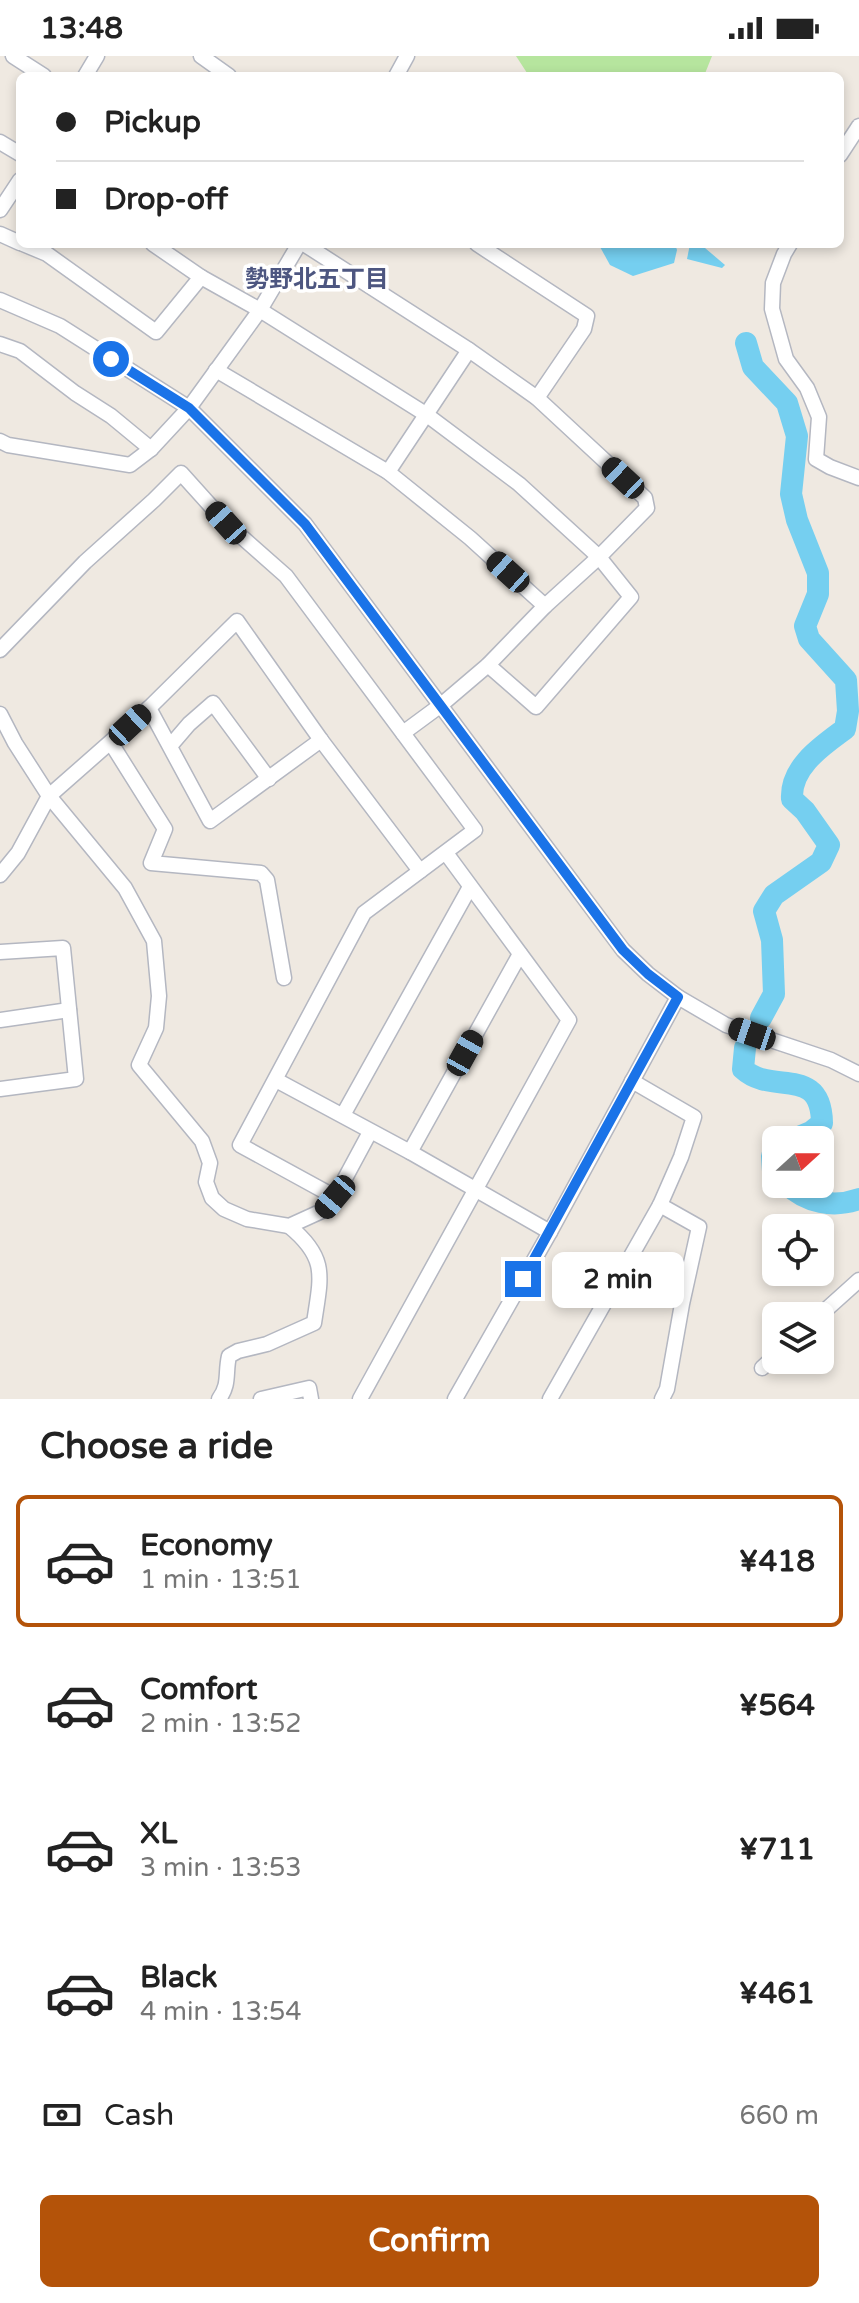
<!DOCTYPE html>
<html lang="en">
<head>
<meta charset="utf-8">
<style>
	:root { --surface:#fff; --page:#f2f2f2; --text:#222; --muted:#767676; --line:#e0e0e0; --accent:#b45309 }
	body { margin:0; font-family:"Varela Round","Noto Sans JP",sans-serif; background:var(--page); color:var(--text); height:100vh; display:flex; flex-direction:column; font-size:30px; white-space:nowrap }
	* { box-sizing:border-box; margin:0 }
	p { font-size:26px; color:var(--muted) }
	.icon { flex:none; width:44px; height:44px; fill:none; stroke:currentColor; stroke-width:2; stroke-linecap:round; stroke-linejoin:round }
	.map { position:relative; height:1343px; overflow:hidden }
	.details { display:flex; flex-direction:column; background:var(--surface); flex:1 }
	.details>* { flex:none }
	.top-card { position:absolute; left:16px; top:16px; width:828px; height:176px; border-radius:12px; box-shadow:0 4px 12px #0003; display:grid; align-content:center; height:176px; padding:0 40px; background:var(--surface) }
	.needle { width:52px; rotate:69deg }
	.tools { position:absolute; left:762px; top:1070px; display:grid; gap:16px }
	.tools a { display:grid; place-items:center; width:72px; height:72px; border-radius:12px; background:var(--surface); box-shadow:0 4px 12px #0003; font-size:40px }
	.end { position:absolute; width:36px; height:36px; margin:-18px; border:10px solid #1a73e8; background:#fff; box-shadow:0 0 0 4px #fff }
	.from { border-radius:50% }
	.bubble { position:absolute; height:56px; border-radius:12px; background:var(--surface); box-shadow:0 4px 12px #0003; font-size:26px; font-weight:800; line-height:56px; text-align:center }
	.car { position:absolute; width:24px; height:48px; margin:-24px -12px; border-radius:10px; box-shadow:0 0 6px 2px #0007; background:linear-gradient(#222 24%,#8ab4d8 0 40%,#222 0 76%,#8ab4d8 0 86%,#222 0) }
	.top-card b { display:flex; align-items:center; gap:28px; height:76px; font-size:30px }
	.top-card b+b { border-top:2px solid var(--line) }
	.top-card i { width:20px; height:20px; background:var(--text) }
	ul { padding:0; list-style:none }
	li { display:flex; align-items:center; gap:24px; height:132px; margin:0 16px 12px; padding:0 24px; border:4px solid transparent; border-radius:12px }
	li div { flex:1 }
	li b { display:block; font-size:30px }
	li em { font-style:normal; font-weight:800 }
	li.on { border-color:var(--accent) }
	li>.icon { width:72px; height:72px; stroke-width:1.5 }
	h2 { padding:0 40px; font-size:36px; line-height:96px }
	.pay { display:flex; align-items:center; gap:20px; height:88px; padding:0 40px; font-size:30px }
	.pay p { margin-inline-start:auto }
	.button { display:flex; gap:16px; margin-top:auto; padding:16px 40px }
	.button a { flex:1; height:92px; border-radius:12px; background:var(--accent); color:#fff; font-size:32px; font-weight:800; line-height:92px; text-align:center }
	.status { display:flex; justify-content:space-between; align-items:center; height:56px; padding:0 40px; background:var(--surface); direction:ltr }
	.status svg { height:22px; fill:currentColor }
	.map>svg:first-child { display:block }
</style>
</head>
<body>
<div class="status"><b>13:48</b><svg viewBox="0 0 49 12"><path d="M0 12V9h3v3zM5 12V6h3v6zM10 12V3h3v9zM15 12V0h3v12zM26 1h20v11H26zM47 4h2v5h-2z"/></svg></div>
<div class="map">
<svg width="859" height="1343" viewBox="0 0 859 1343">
	<rect width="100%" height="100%" fill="#efe9e1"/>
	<!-- green -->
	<path fill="#b6e59e" d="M 516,0 L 712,0 L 704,20 L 529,20 Z"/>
	<!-- water -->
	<g fill="#75cff0">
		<path d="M 675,188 L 677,194 L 674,207 L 633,220 L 610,209 L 599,189 Z"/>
		<path d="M 690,188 L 705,192 L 725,209 L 722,212 L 687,203 Z"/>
	</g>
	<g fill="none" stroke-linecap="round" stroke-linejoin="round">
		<!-- river -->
		<g stroke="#75cff0" stroke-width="22">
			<path d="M 746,287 L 753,311 L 787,347 L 797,380 L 791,438 L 797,464 L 818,517 L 818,538 L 805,570 L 809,583 L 846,624 L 848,655 L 845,673 C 822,690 790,711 792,743 L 805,755 L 829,789 L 821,806 L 774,839 L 764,855 L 772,884 L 774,938 L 761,962"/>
			<path d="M 745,992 L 743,1013 C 772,1040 821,1008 822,1067 L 811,1076 L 792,1084"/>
			<path d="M 776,1095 L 772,1100 L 773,1115 L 776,1118"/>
			<path d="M 787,1128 C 806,1147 834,1152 859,1143"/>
		</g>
		<defs>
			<g id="minor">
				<path d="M 13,0 L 44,20"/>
				<path d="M 201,0 L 229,20"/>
				<path d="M 85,20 L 97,0"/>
				<path d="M 396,20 L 407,0"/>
				<path d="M 0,86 L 20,98"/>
				<path d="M 840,99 L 859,70"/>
				<path d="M 0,154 L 20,124"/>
				<path d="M 0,178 L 20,187"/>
				<path d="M 23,188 L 47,198 L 156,276 L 201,221"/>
				<path d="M 153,188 L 201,221 L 260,254 L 427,359 L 519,428 L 599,501 L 631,541 L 536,651 L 488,609"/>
				<path d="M 304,188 L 469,294 L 537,342 L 645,442 L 647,452 L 599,501 L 545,550 L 488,609 L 441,649 L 403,677"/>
				<path d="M 477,188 L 587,260 L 584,273 L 537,342"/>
				<path d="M 790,188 L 784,198 L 773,227 L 772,253 L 786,303 L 807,332 L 819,361 L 816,403 L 830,411 L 859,422"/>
				<path d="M 0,244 L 60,270 L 189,352 L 305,468 L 623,894 L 648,918 L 678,941 L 550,1176 L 455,1343"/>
				<path d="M 0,288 L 20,295 L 75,337 L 111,360 L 151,393"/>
				<path d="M 216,314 L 388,416 L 470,482 L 545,550"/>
				<path d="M 0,385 L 8,389 L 130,409 L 151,393 L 189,352 L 260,254 L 299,188"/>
				<path d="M 388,416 L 469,294"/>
				<path d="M 0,594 L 85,506 L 154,444 L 181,417 L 226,467 L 286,520 L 475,774 L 364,857 L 240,1089 L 335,1141"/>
				<path d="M 149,652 L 210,765 L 321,684"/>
				<path d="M 0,658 L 15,687 L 49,740 L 125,832 L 154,885 L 159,940 L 156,972 L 139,1009 L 202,1085 L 210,1107 L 206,1126 L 212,1142 L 224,1153 L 247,1163 L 289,1170 L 322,1155 L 335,1141 L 370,1076"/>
				<path d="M 111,687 L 165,773 L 151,807 L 261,817 L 267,824 L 284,922"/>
				<path d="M 171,689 L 189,668 L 213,647 L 269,723"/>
				<path d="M 0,819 L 18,797 L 49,740 L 149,652 L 237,565 L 321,684 L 420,815"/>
				<path d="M 0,896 L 63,892 L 76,1023 L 0,1033"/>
				<path d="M 678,941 L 726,969 L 831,1004 L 859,1018"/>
				<path d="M 0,964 L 69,954"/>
				<path d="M 276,1024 L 410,1096 L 550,1176"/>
				<path d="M 343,1059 L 470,831"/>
				<path d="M 410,1096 L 520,898"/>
				<path d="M 660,1149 L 699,1171 L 682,1248 L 667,1333 L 662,1343"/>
				<path d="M 819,1260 L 859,1224"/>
				<path d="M 762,1312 L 776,1299"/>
				<path d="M 219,1343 C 230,1328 225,1317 229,1300 L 238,1295 L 267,1288 L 314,1267 C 321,1220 328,1202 289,1170"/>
				<path d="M 261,1343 L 309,1332 L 311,1343"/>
				<path d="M 360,1343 L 569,964 L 446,797"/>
				<path d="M 550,1343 L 660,1149 L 681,1101 L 694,1061 L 632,1025"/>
			</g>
		</defs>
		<!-- minor casing -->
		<use href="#minor" stroke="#b4b7c1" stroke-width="17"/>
		<!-- minor -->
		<use href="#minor" stroke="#fff" stroke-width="14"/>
	</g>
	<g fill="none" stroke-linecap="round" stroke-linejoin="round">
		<!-- route -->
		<path stroke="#1a73e8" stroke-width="10" d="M 111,303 L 189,352 L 305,468 L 623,894 L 648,918 L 678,941 L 523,1223"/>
	</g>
	<g text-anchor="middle" stroke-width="7" stroke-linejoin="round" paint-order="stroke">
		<!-- neighbourhood labels -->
		<g font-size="24" font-weight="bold" fill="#4d5680" stroke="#fff">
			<text x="317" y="231">勢野北五丁目</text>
		</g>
	</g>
</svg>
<div class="tools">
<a><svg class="needle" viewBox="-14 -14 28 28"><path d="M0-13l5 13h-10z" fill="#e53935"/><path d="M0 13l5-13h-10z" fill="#767676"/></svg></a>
<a><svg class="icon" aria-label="locate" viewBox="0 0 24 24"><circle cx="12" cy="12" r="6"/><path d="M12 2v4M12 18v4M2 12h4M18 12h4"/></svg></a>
<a><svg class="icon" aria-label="layers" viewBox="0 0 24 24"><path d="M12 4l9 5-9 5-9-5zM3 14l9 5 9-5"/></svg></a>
</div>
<i class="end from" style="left:111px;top:303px"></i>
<i class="end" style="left:523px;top:1223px"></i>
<div class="bubble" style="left:552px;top:1196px;width:132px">2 min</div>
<i class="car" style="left:623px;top:422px;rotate:313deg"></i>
<i class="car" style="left:226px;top:467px;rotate:318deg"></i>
<i class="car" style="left:508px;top:516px;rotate:312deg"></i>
<i class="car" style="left:130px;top:669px;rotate:47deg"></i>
<i class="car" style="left:752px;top:978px;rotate:289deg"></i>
<i class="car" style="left:465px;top:997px;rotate:29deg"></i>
<i class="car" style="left:335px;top:1141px;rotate:220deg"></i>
<div class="top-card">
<b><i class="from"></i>Pickup</b>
<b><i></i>Drop-off</b>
</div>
</div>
<section class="details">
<h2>Choose a ride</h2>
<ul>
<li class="on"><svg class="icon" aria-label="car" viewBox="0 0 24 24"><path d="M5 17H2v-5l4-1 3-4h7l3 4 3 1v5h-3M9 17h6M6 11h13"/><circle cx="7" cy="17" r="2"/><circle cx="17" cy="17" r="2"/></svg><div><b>Economy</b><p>1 min · 13:51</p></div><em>¥418</em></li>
<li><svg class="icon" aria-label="car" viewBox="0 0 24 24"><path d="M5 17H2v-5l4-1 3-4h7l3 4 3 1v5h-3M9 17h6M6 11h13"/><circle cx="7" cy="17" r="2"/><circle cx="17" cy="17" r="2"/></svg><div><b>Comfort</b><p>2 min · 13:52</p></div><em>¥564</em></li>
<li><svg class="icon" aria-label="car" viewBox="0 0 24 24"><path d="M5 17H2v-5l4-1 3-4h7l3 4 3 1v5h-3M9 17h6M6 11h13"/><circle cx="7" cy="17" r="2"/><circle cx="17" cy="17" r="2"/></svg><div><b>XL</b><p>3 min · 13:53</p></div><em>¥711</em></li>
<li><svg class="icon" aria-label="car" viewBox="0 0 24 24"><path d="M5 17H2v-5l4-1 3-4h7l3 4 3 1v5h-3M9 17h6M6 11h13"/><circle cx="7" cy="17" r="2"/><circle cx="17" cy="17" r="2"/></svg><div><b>Black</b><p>4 min · 13:54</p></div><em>¥461</em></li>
</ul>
<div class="pay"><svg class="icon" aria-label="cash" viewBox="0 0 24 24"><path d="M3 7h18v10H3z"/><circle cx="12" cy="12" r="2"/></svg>Cash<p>660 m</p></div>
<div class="button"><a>Confirm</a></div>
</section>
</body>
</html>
